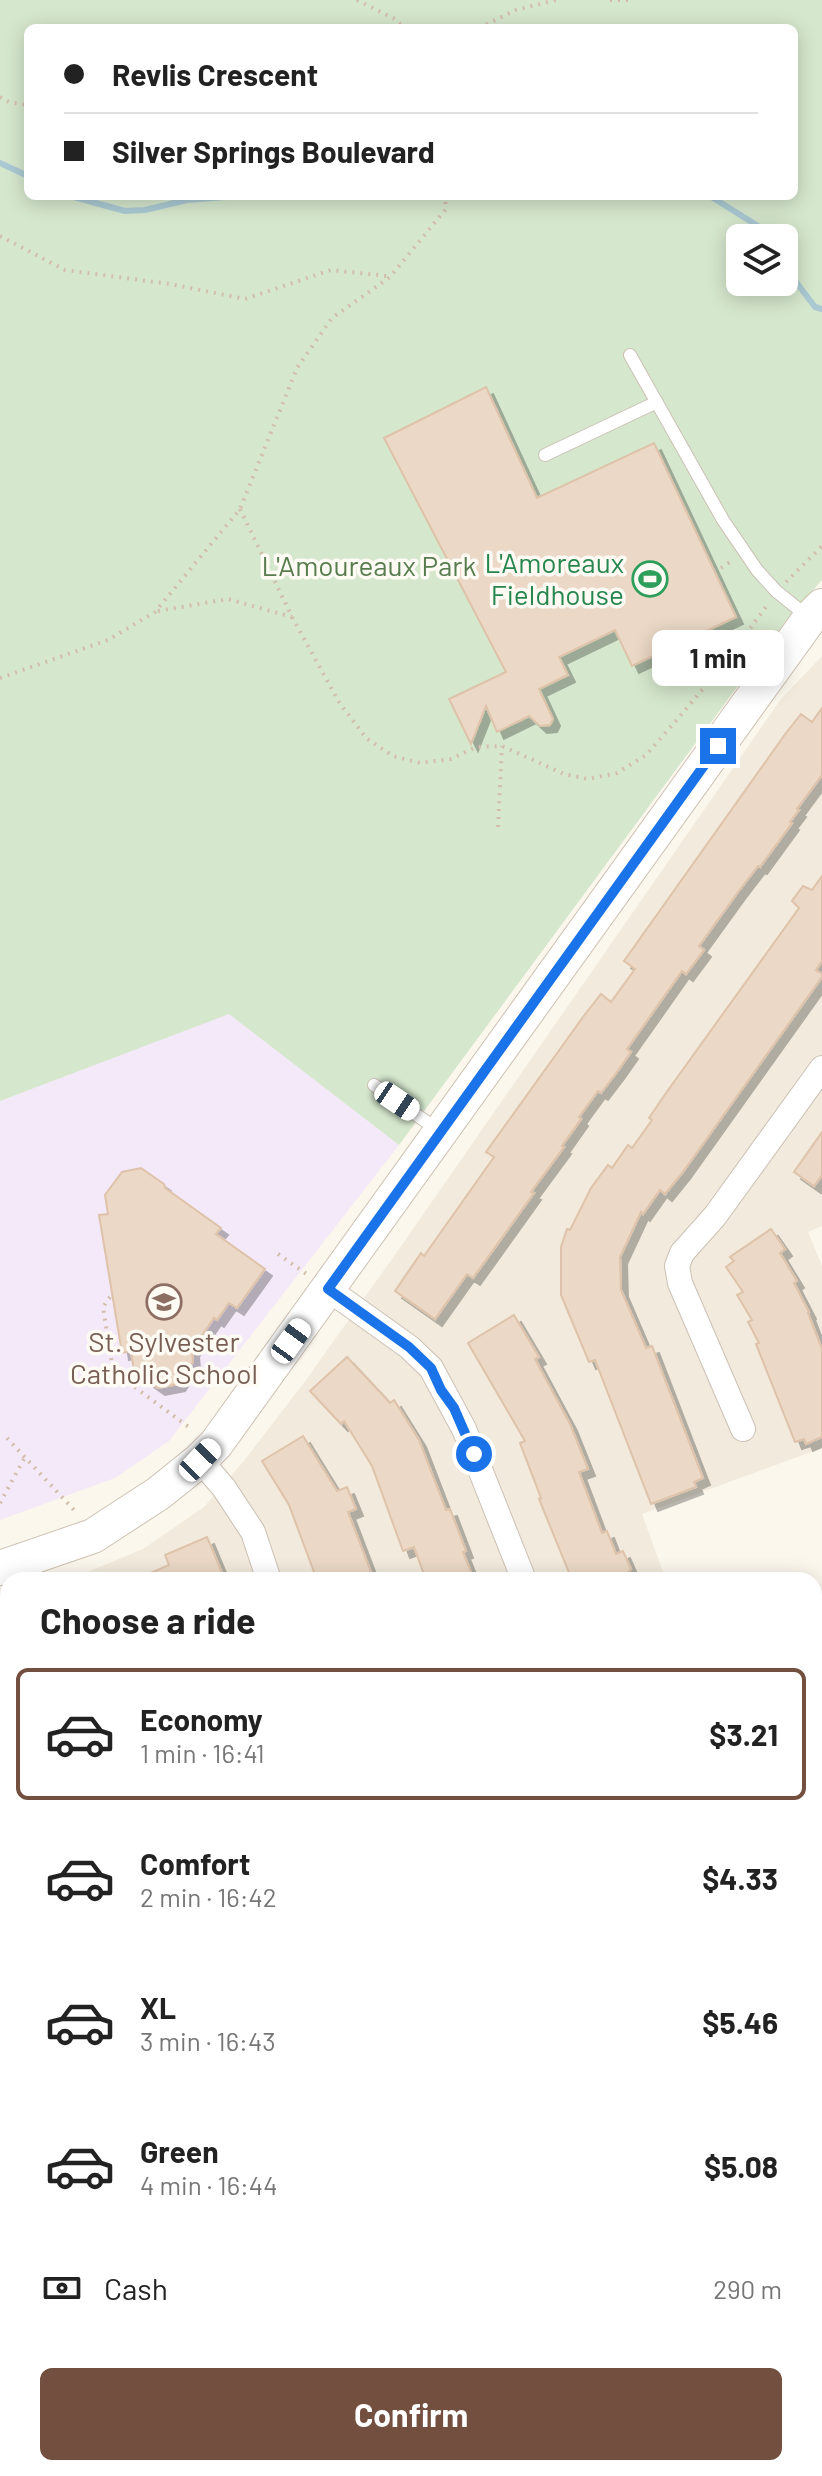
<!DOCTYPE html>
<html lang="en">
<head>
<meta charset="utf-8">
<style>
	:root { --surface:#fff; --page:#f6f6f6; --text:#222; --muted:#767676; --line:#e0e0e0; --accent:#734f3f }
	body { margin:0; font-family:Barlow,sans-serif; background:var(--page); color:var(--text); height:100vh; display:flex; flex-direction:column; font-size:30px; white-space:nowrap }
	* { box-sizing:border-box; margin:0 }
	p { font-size:26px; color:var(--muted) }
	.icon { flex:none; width:44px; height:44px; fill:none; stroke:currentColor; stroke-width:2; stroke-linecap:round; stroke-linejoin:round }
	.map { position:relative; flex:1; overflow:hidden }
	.drawer { position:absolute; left:0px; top:1572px; width:822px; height:904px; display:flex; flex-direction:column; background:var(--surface); border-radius:24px 24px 0 0; box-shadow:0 4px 20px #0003 }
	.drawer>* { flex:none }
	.top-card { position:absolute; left:24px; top:24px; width:774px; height:176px; border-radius:12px; box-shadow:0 4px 20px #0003; display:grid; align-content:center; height:176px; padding:0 40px; background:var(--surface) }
	.controls { position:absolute; left:726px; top:224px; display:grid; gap:16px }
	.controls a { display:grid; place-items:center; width:72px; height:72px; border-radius:12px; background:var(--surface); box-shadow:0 4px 20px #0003; font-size:40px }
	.end { position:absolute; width:36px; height:36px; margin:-18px; border:10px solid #1a73e8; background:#fff; box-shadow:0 0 0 4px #fff }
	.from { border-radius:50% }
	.bubble { position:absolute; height:56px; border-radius:12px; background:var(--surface); box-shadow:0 4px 20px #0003; font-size:26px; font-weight:700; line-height:56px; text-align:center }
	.car { position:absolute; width:24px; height:48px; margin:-24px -12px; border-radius:10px; box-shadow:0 0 6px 2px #0007; background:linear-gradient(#fff 24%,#345 0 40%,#fff 0 76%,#345 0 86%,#fff 0) }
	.top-card b { display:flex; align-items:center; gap:28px; height:76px; font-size:30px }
	.top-card b+b { border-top:2px solid var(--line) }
	.top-card i { width:20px; height:20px; background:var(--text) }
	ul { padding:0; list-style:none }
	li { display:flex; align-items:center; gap:24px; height:132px; margin:0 16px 12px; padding:0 24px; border:4px solid transparent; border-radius:12px }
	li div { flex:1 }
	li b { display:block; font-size:30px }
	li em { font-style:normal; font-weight:700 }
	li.selected { border-color:var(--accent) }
	li>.icon { width:72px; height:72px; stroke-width:1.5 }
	h2 { padding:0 40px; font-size:36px; line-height:96px }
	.pay { display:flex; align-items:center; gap:20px; height:88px; padding:0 40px; font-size:30px }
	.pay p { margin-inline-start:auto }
	.primary-button { display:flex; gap:16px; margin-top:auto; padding:16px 40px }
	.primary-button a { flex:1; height:92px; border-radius:12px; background:var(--accent); color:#fff; font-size:32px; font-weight:700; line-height:92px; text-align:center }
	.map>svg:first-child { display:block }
</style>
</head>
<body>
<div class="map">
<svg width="822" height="2476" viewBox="0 0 822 2476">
	<defs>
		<filter id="shadow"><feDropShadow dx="7" dy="7" stdDeviation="0" flood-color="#0004"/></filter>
	</defs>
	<rect width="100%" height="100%" fill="#fbf7ed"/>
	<!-- residential -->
	<g fill="#f2eadc">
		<path d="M 822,656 L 822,1226 L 808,1232 L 822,1266 L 822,1448 L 642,1514 L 666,1580 L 68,1580 L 143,1549 L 204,1507 L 243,1462 L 306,1380 L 404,1242 L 781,699 Z"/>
		<path d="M 8,1599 L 8,1958 L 0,1959 L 0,1601 Z"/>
	</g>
	<!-- commercial -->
	<path fill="#f6e9e0" d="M 8,1958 L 8,2172 L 0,2175 L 0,1959 Z"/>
	<!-- industrial -->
	<path fill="#edeae5" d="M 822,1961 L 822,2476 L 0,2476 L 0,2276 L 8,2273 L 8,2468 L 814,2468 L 814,1964 Z"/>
	<!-- education -->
	<path fill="#f4e9f8" d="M 229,1013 L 399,1145 L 169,1441 L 115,1478 L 0,1520 L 0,1101 Z"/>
	<!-- green -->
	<path fill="#d5e7cd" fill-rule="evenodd" d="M 0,0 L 822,0 L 822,580 L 785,622 L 399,1145 L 229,1014 L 0,1101 ZM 28,28 L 794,28 L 794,196 L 28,196 ZM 740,238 L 784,238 L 784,282 L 740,282 Z"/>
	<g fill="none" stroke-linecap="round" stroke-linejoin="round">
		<!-- stream -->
		<g stroke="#abc9d3" stroke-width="6">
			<path d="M 0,163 L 28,176"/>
			<path d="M 70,196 L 125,211 L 145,210 L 187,200 L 238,196"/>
			<path d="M 710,196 L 758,226 L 766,238"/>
			<path d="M 784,266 L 815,307 L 822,309"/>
		</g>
	</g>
	<!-- building -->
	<g fill="#ebd8c6" stroke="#dec3aa" stroke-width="2" filter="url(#shadow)">
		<path d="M 486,387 L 537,498 L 654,443 L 736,617 L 632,666 L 615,630 L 559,657 L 568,675 L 539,689 L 553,719 L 550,725 L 540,726 L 529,716 L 497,732 L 486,706 L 471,744 L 449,699 L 506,672 L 384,438 Z"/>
		<path d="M 822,708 L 822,775 L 797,809 L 799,810 L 790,822 L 792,823 L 760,867 L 758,866 L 738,892 L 699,946 L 704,950 L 686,974 L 682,971 L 627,1049 L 631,1052 L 617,1072 L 601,1093 L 598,1091 L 579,1117 L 581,1119 L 562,1146 L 564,1147 L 531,1192 L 534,1193 L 473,1278 L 467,1274 L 435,1319 L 395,1291 L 421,1253 L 424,1256 L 494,1157 L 486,1152 L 583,1017 L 601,994 L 611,1002 L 635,969 L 624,961 L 786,733 L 801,714 L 812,722 Z"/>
		<path d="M 822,876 L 822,961 L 816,970 L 822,974 L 822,977 L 683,1172 L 665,1194 L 660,1190 L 643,1214 L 641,1212 L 620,1257 L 621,1290 L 646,1348 L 652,1346 L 703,1478 L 694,1482 L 696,1487 L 651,1504 L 595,1360 L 589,1362 L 561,1295 L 561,1247 L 567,1229 L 570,1230 L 591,1188 L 608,1165 L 612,1168 L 628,1145 L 632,1148 L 652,1120 L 649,1118 L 666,1093 L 799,908 L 792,901 L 803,886 L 812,890 Z"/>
		<path d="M 822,1132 L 822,1175 L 814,1186 L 794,1172 Z"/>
		<path d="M 141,1168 L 164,1184 L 165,1188 L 221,1228 L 216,1234 L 265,1269 L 237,1308 L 229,1303 L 217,1320 L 214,1318 L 192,1350 L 193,1362 L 178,1384 L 158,1388 L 134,1371 L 131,1351 L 122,1353 L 99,1215 L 108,1214 L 105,1195 L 122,1172 Z"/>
		<path d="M 771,1229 L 785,1249 L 780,1253 L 797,1281 L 794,1283 L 809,1312 L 808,1313 L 822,1349 L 822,1437 L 806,1444 L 804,1439 L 795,1442 L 756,1344 L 759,1343 L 748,1322 L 752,1320 L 737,1295 L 743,1292 L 726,1267 L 734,1261 L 730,1257 Z"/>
		<path d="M 514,1315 L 539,1357 L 535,1359 L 570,1424 L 588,1469 L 579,1472 L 602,1533 L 607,1531 L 616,1554 L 623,1551 L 631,1569 L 625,1576 L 614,1580 L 572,1580 L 539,1499 L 541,1498 L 520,1443 L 525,1441 L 468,1343 Z"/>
		<path d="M 347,1357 L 390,1403 L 394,1400 L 419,1440 L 446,1510 L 450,1509 L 466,1551 L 463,1552 L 474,1580 L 426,1580 L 414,1547 L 403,1551 L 372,1466 L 344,1421 L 341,1424 L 310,1391 Z"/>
		<path d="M 303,1436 L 337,1491 L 347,1487 L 356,1509 L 348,1512 L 374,1580 L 317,1580 L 289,1505 L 262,1461 Z"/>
		<path d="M 207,1537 L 225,1580 L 135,1580 L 169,1565 L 165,1555 Z"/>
	</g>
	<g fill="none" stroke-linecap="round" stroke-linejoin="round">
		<defs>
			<g id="lane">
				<path d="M 630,355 L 723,520 L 757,570 L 776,591 L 807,616"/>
				<path d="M 545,455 L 657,402"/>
				<path d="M 374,1085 L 438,1130"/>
				<path d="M 814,2003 L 822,2000"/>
			</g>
			<g id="street">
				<path d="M 328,1289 L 409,1347 L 431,1368 L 464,1429 L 524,1580"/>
				<path d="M 743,1429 L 680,1283 L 677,1266 L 682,1253 L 715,1216 L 822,1068"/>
				<path d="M 200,1460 L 224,1488 L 253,1532 L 269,1580"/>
				<path d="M 0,1828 L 8,1826"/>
			</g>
			<g id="secondary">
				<path d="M 0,1568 L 93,1536 L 159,1493 L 200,1460 L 216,1444 L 810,618 L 822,606"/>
				<path d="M 814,1912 L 822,1909"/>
				<path d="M 0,2226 L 8,2223"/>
			</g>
		</defs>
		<!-- lane casing -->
		<use href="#lane" stroke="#ccc0b4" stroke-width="14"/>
		<!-- street casing -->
		<use href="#street" stroke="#ccc0b4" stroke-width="26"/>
		<!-- secondary casing -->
		<use href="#secondary" stroke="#cec1b2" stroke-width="36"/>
		<!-- path -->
		<g stroke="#d2beab" stroke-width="4" stroke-dasharray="2 6" stroke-linecap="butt">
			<path d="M 357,0 L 393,18 L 405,28"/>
			<path d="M 610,0 L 629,0"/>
			<path d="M 479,28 L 516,10 L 556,0"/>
			<path d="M 0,97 L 9,102 L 28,105"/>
			<path d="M 0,236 L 65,270 L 170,284 L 245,299 L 331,270 L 387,276"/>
			<path d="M 240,509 L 292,617 L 339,702 L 366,738 L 393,756 L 420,763 L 451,759 L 476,747 L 502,746 L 564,774 L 588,779 L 617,773 L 646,755 L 675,722 L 724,664 L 768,604"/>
			<path d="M 721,568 L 733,560"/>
			<path d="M 786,582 L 822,546"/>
			<path d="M 158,611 L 228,599 L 292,617"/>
			<path d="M 0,678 L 108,640 L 155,612 L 240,509 L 297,368 L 332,318 L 390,277 L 446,209 L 445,196"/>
			<path d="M 498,827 L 502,746"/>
			<path d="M 278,1254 L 308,1275"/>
			<path d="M 110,1297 L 103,1307 L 113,1371 L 190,1428"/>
			<path d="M 7,1438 L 74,1510"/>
			<path d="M 0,1503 L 25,1457"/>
		</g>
		<!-- lane -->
		<use href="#lane" stroke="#fff" stroke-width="12"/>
		<!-- street -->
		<use href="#street" stroke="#fff" stroke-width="24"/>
		<!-- secondary -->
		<use href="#secondary" stroke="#fff" stroke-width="34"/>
	</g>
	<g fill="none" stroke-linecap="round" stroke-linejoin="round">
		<!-- route -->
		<path stroke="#1a73e8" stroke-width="10" d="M 474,1454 L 454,1408 L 441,1390 L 431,1368 L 409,1347 L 328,1289 L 718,746"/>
	</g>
	<!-- icons -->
	<defs>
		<symbol id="stadium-ring" viewBox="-11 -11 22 22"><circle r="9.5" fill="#fdfbf4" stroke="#2e9e5b" stroke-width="1.5"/><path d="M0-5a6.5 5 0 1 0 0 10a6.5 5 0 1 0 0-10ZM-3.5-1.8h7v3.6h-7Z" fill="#2e9e5b"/></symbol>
		<symbol id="school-ring" viewBox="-11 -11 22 22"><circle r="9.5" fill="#fdfbf4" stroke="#8d6e63" stroke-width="1.5"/><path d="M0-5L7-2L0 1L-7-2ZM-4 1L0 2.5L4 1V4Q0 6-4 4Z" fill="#8d6e63"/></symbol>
	</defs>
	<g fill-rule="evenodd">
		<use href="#stadium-ring" x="630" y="559" width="40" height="40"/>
		<use href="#school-ring" x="144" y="1282" width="40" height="40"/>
	</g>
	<g text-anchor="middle" stroke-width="7" stroke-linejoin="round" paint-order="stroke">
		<!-- leisure labels -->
		<g font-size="28" fill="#27864d" stroke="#fdfbf4" text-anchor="end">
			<text x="624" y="573">L'Amoreaux<tspan x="624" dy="32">Fieldhouse</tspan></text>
		</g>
		<!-- park labels -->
		<g font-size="28" fill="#577d4f" stroke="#fdfbf4">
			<text x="369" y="576">L'Amoureaux Park</text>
		</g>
		<!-- education labels -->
		<g font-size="28" fill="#785e54" stroke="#fdfbf4">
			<text x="164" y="1352">St. Sylvester<tspan x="164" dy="32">Catholic School</tspan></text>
		</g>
	</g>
</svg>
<div class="controls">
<a><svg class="icon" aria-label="layers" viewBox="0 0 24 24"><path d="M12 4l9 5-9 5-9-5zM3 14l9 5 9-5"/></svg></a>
</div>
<i class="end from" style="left:474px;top:1454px"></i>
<i class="end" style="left:718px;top:746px"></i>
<div class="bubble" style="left:652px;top:630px;width:132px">1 min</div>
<i class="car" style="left:397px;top:1101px;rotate:124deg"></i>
<i class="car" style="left:291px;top:1341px;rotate:36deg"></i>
<i class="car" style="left:200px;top:1460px;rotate:44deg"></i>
<div class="top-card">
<b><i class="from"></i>Revlis Crescent</b>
<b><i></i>Silver Springs Boulevard</b>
</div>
<section class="drawer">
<h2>Choose a ride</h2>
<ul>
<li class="selected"><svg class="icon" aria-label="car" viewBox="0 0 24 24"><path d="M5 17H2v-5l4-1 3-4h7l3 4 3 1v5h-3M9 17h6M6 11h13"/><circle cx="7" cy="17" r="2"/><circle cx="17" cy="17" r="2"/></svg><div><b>Economy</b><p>1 min · 16:41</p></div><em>$3.21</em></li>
<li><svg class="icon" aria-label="car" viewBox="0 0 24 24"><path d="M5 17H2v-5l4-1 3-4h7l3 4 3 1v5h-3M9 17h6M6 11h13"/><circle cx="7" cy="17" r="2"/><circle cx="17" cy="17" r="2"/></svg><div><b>Comfort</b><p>2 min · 16:42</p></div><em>$4.33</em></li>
<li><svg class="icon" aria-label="car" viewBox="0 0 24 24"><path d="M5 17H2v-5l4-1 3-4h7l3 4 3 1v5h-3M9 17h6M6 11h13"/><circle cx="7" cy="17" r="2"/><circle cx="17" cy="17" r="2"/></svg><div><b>XL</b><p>3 min · 16:43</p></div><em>$5.46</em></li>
<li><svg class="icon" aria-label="car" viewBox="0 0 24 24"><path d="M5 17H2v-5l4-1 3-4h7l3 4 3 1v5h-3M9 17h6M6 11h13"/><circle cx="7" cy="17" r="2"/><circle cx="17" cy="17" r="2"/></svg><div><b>Green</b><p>4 min · 16:44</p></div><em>$5.08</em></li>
</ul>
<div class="pay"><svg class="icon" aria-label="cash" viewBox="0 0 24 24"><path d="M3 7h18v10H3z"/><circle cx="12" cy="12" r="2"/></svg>Cash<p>290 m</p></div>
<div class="primary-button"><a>Confirm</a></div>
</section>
</div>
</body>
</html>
